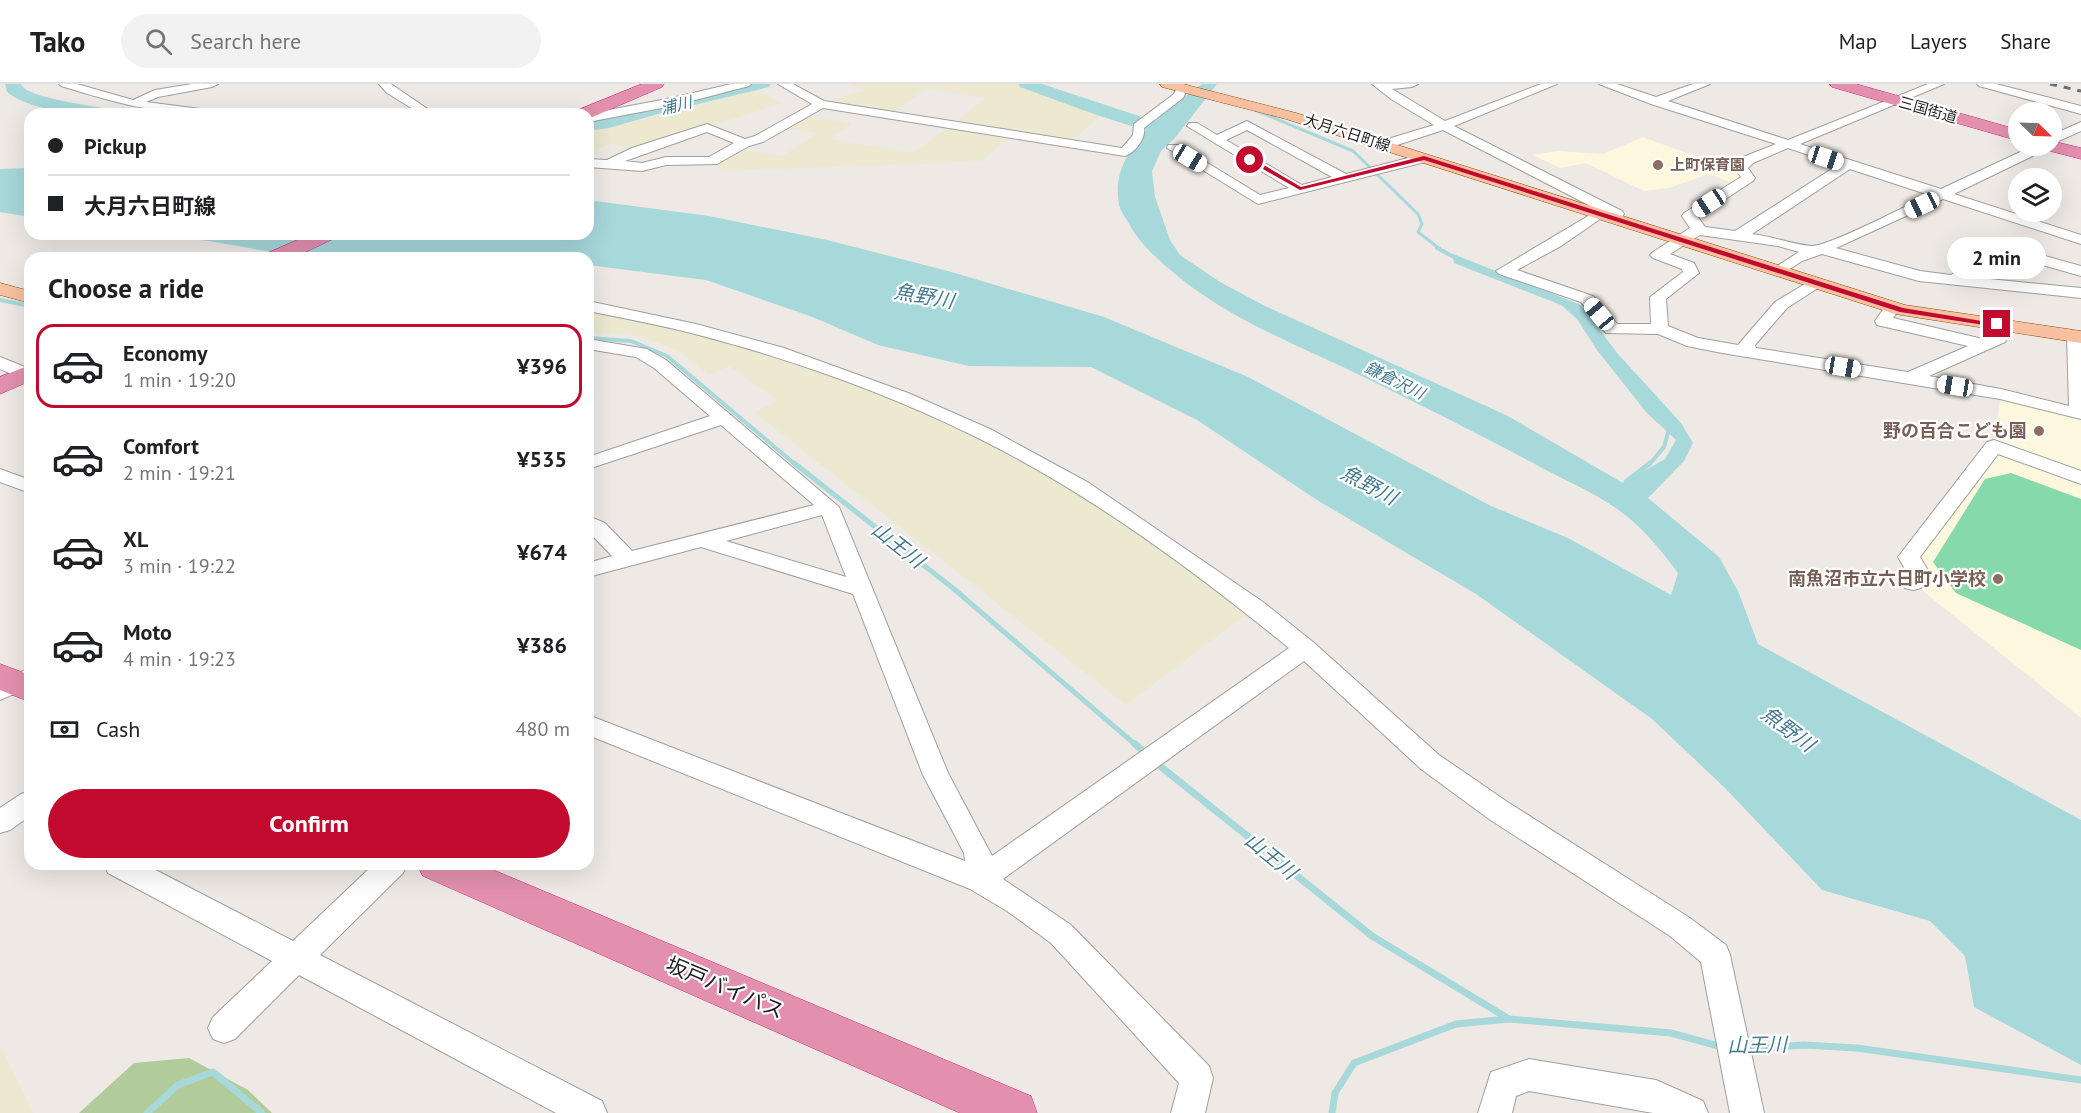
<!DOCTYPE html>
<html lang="en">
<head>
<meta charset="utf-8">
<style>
	:root { --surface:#fff; --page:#f2f2f2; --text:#202124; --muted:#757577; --line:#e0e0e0; --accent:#c10a2d }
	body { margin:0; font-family:"PT Sans","Noto Sans JP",sans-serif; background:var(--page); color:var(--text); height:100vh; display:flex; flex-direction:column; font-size:22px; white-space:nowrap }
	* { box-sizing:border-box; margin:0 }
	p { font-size:20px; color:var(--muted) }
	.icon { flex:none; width:33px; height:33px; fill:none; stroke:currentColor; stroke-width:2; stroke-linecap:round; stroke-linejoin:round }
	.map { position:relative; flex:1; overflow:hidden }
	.sheet { position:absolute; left:24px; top:168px; width:570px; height:618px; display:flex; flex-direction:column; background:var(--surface); border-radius:18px; box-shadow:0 6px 24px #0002 }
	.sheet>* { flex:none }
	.top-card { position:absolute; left:24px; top:24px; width:570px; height:132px; border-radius:18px; box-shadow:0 6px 24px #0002; display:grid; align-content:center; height:132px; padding:0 24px; background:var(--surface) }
	.needle { width:39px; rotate:113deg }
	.controls { position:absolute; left:2008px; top:18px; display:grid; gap:12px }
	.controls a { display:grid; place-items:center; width:54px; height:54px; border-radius:50%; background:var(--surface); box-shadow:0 6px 24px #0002; font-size:30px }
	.end { position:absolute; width:27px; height:27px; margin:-14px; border:8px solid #c10a2d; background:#fff; box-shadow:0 0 0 3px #fff }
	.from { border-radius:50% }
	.bubble { position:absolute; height:42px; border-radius:21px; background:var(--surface); box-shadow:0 6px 24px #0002; font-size:20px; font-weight:800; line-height:42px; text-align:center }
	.car { position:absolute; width:18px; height:36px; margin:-18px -9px; border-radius:8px; box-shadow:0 0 4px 2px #0007; background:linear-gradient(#fff 24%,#345 0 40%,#fff 0 76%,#345 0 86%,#fff 0) }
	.top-card b { display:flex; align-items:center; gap:21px; height:57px; font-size:22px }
	.top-card b+b { border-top:2px solid var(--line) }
	.top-card i { width:15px; height:15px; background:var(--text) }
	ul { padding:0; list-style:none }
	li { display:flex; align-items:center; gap:18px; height:84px; margin:0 12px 9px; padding:0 12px; border:3px solid transparent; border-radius:18px }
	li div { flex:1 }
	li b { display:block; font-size:22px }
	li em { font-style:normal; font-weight:800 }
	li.current { border-color:var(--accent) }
	li>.icon { width:54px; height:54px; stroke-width:1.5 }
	h2 { padding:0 24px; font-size:27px; line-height:72px }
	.pay { display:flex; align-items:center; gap:15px; height:66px; padding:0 24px; font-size:22px }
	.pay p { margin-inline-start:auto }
	.cta { display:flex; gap:12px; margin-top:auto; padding:12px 24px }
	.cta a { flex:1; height:69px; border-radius:36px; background:var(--accent); color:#fff; font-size:24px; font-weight:800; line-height:69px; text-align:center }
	header { display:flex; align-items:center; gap:36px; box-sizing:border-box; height:84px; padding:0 30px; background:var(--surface); border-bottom:2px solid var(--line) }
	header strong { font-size:28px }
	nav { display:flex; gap:33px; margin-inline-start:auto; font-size:21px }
	.search { width:420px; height:54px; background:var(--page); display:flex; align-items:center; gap:15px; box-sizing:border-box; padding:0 21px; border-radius:33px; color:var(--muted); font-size:22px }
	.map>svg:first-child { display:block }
</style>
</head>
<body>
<header>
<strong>Tako</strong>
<div class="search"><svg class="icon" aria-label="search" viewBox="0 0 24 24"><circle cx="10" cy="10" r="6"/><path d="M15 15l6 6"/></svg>Search here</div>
<nav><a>Map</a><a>Layers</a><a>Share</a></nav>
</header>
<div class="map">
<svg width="2081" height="1029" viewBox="0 0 2081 1029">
	<rect width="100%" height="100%" fill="#eee9e4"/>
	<!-- education -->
	<g fill="#fdf7de">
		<path d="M 1643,53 L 1716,80 L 1735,82 L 1742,93 L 1732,99 L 1709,90 L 1669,104 L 1644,107 L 1586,79 L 1560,84 L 1533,71 L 1557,67 L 1603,70 Z"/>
		<path d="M 2001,310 L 2081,331 L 2081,634 L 1913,499 L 1909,473 L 1994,362 Z"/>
	</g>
	<!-- farmland -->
	<g fill="#ece9d0">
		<path d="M 851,0 L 1016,0 L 1102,30 L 1070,59 L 1014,50 L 981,77 L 722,87 L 712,77 L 736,64 L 782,72 L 818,49 L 780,43 L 801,31 L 852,39 L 830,55 L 914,69 L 986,14 L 927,4 L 890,31 L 821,20 L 863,6 Z"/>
		<path d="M 757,6 L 782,19 L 637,67 L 612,59 L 588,69 L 588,46 L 624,40 Z"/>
		<path d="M 588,222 L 696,245 L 902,313 L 1082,403 L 1255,524 L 1126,621 L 754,328 L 778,317 L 729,282 L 709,291 L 682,269 L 657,258 L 628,250 L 588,249 Z"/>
		<path d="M 0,961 L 33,1029 L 0,1029 Z"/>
	</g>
	<!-- forest -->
	<path fill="#b2cb9b" d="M 189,974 L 248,1006 L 272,1029 L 79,1029 L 134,979 Z"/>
	<!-- pitch -->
	<path fill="#86d9aa" d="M 2011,389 L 2081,415 L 2081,566 L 1956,509 L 1933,478 L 1985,395 Z"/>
	<!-- water -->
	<g fill="#a7d8da">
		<path d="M 1202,0 L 1217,0 L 1175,54 L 1161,67 L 1152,87 L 1155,113 L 1170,156 L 1180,171 L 1220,198 L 1263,221 L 1506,331 L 1623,399 L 1665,375 L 1676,356 L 1646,328 L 1597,266 L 1577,235 L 1561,221 L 1454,179 L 1453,170 L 1581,221 L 1618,270 L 1681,339 L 1693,359 L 1684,377 L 1648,414 L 1719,473 L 1738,507 L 1758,560 L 2081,736 L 2081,981 L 1974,923 L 1965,872 L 1930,837 L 1822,806 L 1725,704 L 1652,635 L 1476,510 L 1317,416 L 1197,336 L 1091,283 L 969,282 L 878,261 L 810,232 L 706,196 L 588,181 L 588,174 L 305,174 L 215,158 L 153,150 L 588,150 L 588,116 L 709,132 L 827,156 L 948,187 L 1104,233 L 1248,293 L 1491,422 L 1570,455 L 1671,511 L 1678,489 C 1657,461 1639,438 1608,419 C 1588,406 1565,396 1544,385 C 1487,354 1428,325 1370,296 C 1301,262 1227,236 1168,184 C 1153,171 1139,158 1129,140 C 1126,134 1120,127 1119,120 C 1109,67 1165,27 1202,0 Z"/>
		<path d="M 30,84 L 30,133 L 0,128 L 0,85 Z"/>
	</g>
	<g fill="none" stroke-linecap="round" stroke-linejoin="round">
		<!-- stream-far3 -->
		<path stroke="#a7d8da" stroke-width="3" d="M 1255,26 L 1353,67 L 1418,130 L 1422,140 L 1418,148 L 1440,165"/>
		<!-- stream-far2 -->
		<g stroke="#a7d8da" stroke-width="4">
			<path d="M 1437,164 L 1458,175"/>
			<path d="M 0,216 L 30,222"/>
			<path d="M 588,254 L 631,257 L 667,272 L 796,381"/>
			<path d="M 1649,381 L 1664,363 L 1669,345"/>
		</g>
		<!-- stream-far1 -->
		<g stroke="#a7d8da" stroke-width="5">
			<path d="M 794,379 L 954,505 L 1137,662"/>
			<path d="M 1626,398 L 1650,379"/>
		</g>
		<!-- stream -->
		<g stroke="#a7d8da" stroke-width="7">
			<path d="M 1135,660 L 1146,670"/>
			<path d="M 1155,678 L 1372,852 L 1509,935 L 1671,949 L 1722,963"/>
			<path d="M 1743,965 L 1804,961 L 1857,964 L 2081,996"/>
			<path d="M 147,1029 L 178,1001 L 213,988 L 262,1029"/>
			<path d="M 1332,1029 L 1335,1009 L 1354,979 L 1456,940 L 1509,935"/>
		</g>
		<!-- river -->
		<g fill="#a7d8da" fill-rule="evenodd">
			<path d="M 5,0 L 21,0 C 25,14 96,22 113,26 L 115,30 C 84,30 33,29 7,8 Z"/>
			<path d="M 742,0 L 771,0 L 769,3 L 669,27 L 609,44 L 588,47 L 588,37 L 607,34 Z"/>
			<path d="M 1018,0 L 1042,0 L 1151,36 L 1173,40 L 1176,44 L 1173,48 C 1150,54 1049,13 1020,3 Z"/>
		</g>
		<defs>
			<g id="minor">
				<path d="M 59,0 L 77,0 L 133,16 L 155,6 L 192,0 L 218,0 L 212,3 L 158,13 L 146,18 L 208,26 L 214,30 C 155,30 116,19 61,2 Z"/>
				<path d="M 379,0 L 391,0 L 435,30 L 421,30 L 387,9 Z"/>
				<path d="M 731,0 L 751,0 L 749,2 L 672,22 L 588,38 L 588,30 L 672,14 Z"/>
				<path d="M 778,0 L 793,0 L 824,17 L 1122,64 L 1133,51 L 1134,40 L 1174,10 L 1178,2 L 1186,2 L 1188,4 L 1183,14 L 1144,44 C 1146,54 1135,69 1125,72 L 823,24 L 763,58 L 749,62 L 717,80 L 666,81 L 642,87 L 588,83 L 588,75 L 607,76 L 632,64 L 707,40 L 745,55 L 755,52 L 812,20 ZM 707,48 L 734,59 L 709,73 L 666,73 L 642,79 L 625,77 Z"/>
				<path d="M 1372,0 L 1418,0 L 1412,3 L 1392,5 L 1445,37 L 1541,0 L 1557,0 L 1454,42 L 1622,127 L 1624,130 L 1622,133 L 1617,134 L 1605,129 L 1603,133 L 1561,162 L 1517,186 L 1593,212 L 1617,240 L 1651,240 L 1650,213 L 1683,188 L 1682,185 L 1653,174 L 1650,171 L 1653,168 L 1690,144 L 1682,132 L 1684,129 L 1741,93 L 1734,83 L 1743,73 L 1776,60 L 1651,20 L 1599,0 L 1617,0 L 1656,13 L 1693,0 L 1710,0 L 1668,17 L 1788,56 L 1928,0 L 1944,0 L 1800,60 L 1941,105 L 2033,62 L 2048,62 L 2047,65 L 1954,110 L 2081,151 L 2081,160 L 1943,115 L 1836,164 L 1920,187 L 1951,191 L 2002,160 L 2081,182 L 2081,192 L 2004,170 L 1969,193 L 2081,204 L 2081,214 L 1919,197 L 1822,170 L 1802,177 L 1779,192 L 1771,187 L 1774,184 L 1799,168 L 1778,162 L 1700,151 L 1670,170 L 1694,179 L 1699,189 L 1666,215 L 1668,242 L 1698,254 L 1738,261 L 1775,218 L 1815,194 L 1823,199 L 1821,202 L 1787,224 L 1755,261 L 1756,264 L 1908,288 L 1968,262 L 1877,241 L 1875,237 L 1887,220 L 1893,218 L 1901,223 L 1893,234 L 1983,255 L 1990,252 L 1989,240 L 1997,235 L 2005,240 L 2007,254 L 2005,258 L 1929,292 L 2001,305 L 2069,322 L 2067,252 L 2075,247 L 2081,248 L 2081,335 L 2000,315 L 1722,269 L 1687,262 L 1658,250 L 1606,249 L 1581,218 L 1499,190 L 1496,187 L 1598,126 L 1443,46 L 1388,64 L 1378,64 L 1377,61 L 1378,58 L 1434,41 L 1391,15 ZM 1788,64 L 1838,81 L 1735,147 L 1705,143 L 1698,133 L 1753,97 L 1755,94 L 1748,84 L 1753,79 ZM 1850,85 L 1929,111 C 1910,120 1826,164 1811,162 C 1791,160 1771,152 1752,150 Z"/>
				<path d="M 1977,0 L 1996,0 L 2081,22 L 2081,30 L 1979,2 Z"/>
				<path d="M 1247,37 L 1346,90 L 1424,70 L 1431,74 L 1429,77 L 1258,120 L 1167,64 L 1168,61 L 1178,61 L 1260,111 L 1289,104 L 1187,42 L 1189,39 L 1197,39 L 1217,51 ZM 1247,46 L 1332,93 L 1302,101 L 1226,56 Z"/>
				<path d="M 2081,38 L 2081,47 L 2052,60 L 2052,51 Z"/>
				<path d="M 588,217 L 696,240 L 784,264 L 908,309 L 990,345 L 1089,399 L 1263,518 L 1313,558 L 1439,671 L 1509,719 L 1690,834 L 1726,861 L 1730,871 L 1764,1029 L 1730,1029 L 1701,878 L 1670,852 L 1489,735 L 1421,685 L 1304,577 L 1003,795 L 1071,841 L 1209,982 L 1213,994 L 1205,1029 L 1171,1029 L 1179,999 L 1051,859 L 1007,827 L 970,805 L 588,651 L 588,631 L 965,777 L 964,769 L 923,691 L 853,510 L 701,463 L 588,493 L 588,479 L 612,472 L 588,447 L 588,432 L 605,439 L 632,467 L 814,421 L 721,341 L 588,385 L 588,373 L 710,332 L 654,284 L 636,273 L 588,265 L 588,255 L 647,265 L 666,276 L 839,423 L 948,689 L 992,772 L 1289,564 C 1192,485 1089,409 976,353 C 887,309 791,275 695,250 C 660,241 623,234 588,227 ZM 822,431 L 846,493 L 726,457 Z"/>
				<path d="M 0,273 L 30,285 L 30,294 L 20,294 L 0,285 Z"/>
				<path d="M 1994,356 L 2081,387 L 2081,400 L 1998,370 L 1920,473 L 1930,490 L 1921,504 L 1913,506 L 1905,504 L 1902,499 L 1908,490 L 1898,473 L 1987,358 Z"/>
				<path d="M 0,385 L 30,396 L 30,409 L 0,398 Z"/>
				<path d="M 30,584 L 30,603 L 0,616 L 0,597 Z"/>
				<path d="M 30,707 L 30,732 L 10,746 L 0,749 L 0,724 L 21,710 Z"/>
				<path d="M 104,780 L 144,780 L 293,857 L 374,780 L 407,780 L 403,789 L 320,871 L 602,1017 L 607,1029 L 556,1029 L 299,891 L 235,955 L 224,959 L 213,955 L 208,944 L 213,933 L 272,877 L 108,789 Z"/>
				<path d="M 1529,975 L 1656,996 L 1703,1017 L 1708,1029 L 1653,1029 L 1529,1007 L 1516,1012 L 1512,1029 L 1478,1029 L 1491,988 Z"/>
			</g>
			<g id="major">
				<path d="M 1160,0 L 1183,0 L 1296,29 L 1905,221 L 2081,247 L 2081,259 L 1895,230 L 1286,35 L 1162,3 Z"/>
				<path d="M 0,199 L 30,207 L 30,219 L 0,211 Z"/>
			</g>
			<g id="highway">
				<path d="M 642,0 L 664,0 L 662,3 L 590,34 L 588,34 L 588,30 L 576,30 L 578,26 Z"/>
				<path d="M 1830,0 L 1856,0 L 2019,46 L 2019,57 L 1832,3 Z"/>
				<path d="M 2052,57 L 2081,64 L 2081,75 L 2046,66 L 2043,62 L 2052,62 Z"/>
				<path d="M 311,150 L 338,150 L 335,154 L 293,174 L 265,174 L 268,169 Z"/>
				<path d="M 30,281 L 30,297 L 0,310 L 0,293 Z"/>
				<path d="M 0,580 L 30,591 L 30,618 L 0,606 Z"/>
				<path d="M 417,780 L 479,780 L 1031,1012 L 1037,1029 L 960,1029 L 423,792 Z"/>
			</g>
		</defs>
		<!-- minor casing -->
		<use href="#minor" stroke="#9f9f9f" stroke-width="2"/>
		<!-- major casing -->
		<use href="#major" stroke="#904908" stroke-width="1"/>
		<!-- highway casing -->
		<use href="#highway" stroke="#d02d84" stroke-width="1"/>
		<!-- minor -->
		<use href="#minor" fill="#fff" fill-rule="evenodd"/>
		<!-- major -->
		<use href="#major" fill="#f7c1a1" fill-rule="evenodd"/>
		<!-- highway -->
		<use href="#highway" fill="#e290ae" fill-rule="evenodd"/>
		<!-- rail -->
		<path stroke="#6c6c6c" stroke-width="3" stroke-dasharray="7 7" stroke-linecap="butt" d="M 2050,0 L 2081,7"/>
	</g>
	<!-- route -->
	<path fill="#c10a2d" d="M 1424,72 L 1903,224 L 2000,240 L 1997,243 L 1900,228 L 1424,76 L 1300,106 L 1247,76 L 1252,74 L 1301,103 Z"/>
	<!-- markers -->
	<g fill="#8d6e63" stroke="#fff" stroke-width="2">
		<circle cx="1658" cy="81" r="6"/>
		<circle cx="2039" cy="347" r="6"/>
		<circle cx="1998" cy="495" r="6"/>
	</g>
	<g text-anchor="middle" stroke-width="4.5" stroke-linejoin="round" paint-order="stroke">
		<!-- far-street labels -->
		<g font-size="15" fill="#1e1e1e" stroke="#fff">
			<text transform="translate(1928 26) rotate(16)" y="5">三国街道</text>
			<text transform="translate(1347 49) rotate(18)" y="5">大月六日町線</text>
		</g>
		<!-- far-education labels -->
		<g font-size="15" font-weight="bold" fill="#785e54" stroke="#fff" text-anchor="start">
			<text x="1670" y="86">上町保育園</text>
		</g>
		<!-- far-water labels -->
		<g font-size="16" font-style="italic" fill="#467a91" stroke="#fff">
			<text transform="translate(676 21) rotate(-13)" y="6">浦川</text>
			<text transform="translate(1395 296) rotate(26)" y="6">鎌倉沢川</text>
		</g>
		<!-- education labels -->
		<g font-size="18" font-weight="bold" fill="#785e54" stroke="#fff" text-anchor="end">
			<text x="2027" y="353">野の百合こども園</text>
			<text x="1986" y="501">南魚沼市立六日町小学校</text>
		</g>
		<!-- water labels -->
		<g font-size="20" font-style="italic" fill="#467a91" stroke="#fff">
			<text transform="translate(924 212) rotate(10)" y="7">魚野川</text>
			<text transform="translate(1369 401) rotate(28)" y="7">魚野川</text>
			<text transform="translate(898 461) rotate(38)" y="7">山王川</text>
			<text transform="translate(1788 645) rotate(37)" y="7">魚野川</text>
			<text transform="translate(1271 772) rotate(39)" y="7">山王川</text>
			<text transform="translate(1757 961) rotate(-1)" y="7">山王川</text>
		</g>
		<!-- near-street labels -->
		<g font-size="21" fill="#1e1e1e" stroke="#fff">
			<text transform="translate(725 904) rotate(23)" y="7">坂戸バイパス</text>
		</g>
	</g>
</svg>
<div class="controls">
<a><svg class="needle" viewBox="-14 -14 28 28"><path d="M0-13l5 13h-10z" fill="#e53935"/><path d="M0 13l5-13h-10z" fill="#757577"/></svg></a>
<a><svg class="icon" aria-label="layers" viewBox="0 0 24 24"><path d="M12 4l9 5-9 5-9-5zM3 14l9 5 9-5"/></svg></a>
</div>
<i class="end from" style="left:1250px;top:76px"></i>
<i class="end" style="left:1997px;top:240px"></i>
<div class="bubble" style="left:1947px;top:153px;width:99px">2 min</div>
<i class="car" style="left:1190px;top:74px;rotate:121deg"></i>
<i class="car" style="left:1826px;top:74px;rotate:108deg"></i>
<i class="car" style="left:1709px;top:119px;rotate:237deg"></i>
<i class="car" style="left:1922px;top:121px;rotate:245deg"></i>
<i class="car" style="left:1599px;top:230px;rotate:320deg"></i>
<i class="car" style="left:1843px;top:283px;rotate:100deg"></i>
<i class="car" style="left:1955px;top:302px;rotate:280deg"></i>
<div class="top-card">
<b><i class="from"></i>Pickup</b>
<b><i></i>大月六日町線</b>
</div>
<section class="sheet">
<h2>Choose a ride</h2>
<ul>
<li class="current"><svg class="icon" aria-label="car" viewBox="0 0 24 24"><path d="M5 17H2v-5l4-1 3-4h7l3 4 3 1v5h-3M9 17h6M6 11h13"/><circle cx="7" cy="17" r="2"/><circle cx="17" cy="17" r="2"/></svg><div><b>Economy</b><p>1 min · 19:20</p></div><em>¥396</em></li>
<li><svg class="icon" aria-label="car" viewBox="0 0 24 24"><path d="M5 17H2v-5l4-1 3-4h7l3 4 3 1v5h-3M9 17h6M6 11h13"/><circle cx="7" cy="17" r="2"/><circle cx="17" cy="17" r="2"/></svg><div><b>Comfort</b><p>2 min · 19:21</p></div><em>¥535</em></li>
<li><svg class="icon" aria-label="car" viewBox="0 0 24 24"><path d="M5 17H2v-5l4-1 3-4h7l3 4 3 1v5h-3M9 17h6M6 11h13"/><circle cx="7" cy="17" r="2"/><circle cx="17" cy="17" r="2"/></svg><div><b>XL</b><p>3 min · 19:22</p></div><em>¥674</em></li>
<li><svg class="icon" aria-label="car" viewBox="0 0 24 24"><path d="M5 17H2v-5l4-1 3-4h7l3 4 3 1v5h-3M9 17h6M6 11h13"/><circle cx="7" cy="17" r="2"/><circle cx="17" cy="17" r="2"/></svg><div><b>Moto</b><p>4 min · 19:23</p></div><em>¥386</em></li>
</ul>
<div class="pay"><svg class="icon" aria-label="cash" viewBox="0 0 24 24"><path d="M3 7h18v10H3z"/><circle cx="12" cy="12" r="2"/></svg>Cash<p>480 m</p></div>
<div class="cta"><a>Confirm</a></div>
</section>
</div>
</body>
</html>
